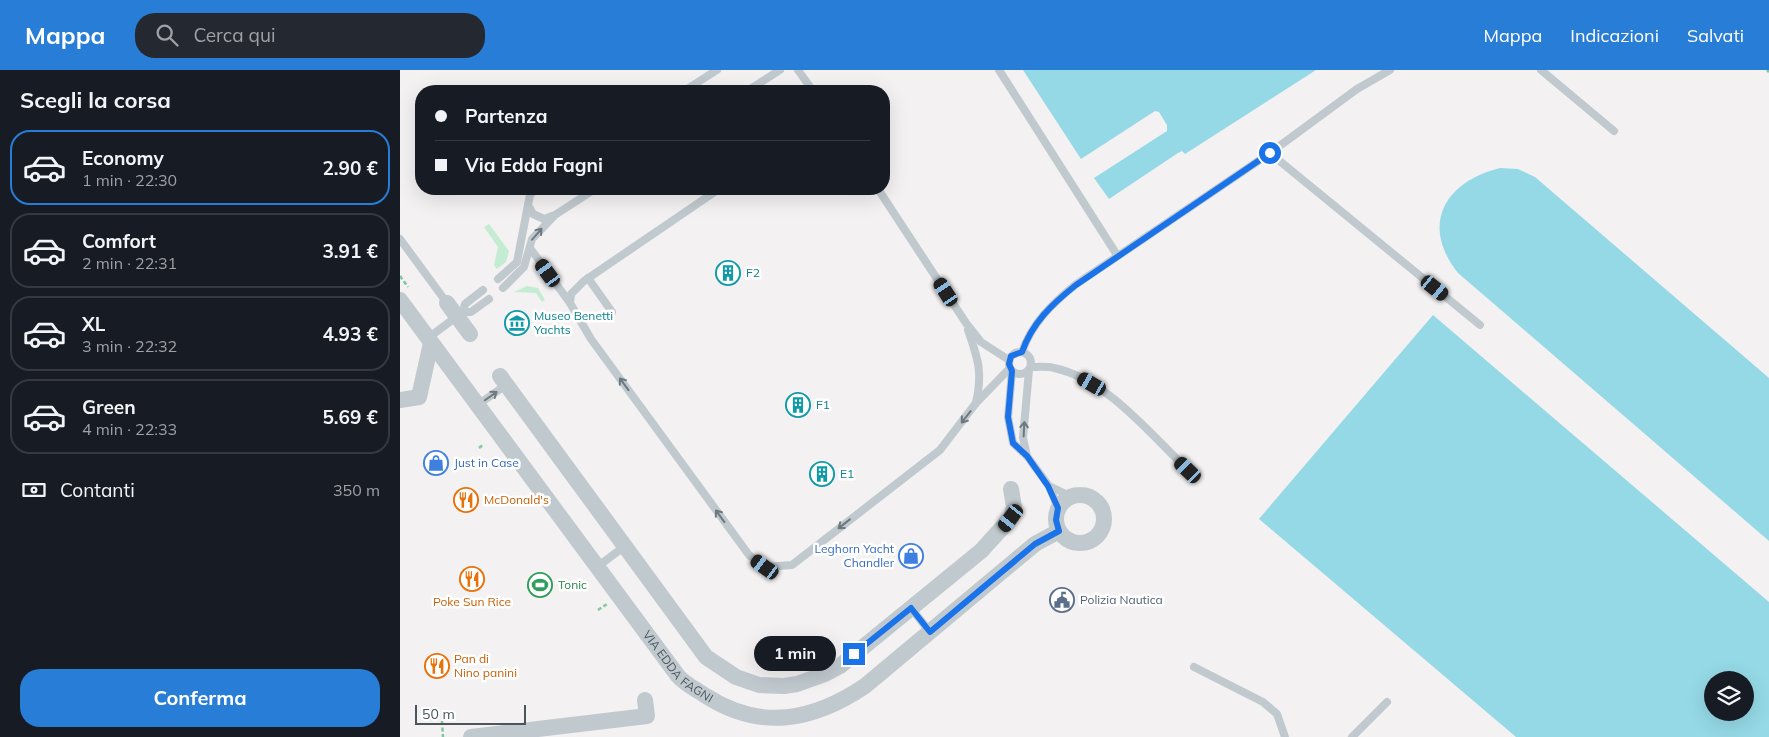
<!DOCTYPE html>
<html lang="it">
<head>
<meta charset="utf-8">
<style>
	:root { --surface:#171b24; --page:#242831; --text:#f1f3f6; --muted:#9ea1a6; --line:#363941; --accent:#287ed6 }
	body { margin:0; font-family:Mulish,sans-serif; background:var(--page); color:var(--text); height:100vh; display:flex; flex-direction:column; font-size:19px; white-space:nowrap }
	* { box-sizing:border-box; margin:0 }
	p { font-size:16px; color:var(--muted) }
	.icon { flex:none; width:28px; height:28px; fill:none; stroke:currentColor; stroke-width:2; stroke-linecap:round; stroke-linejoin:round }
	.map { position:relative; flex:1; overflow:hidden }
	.details { display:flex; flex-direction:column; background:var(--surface); width:400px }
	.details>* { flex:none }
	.guide { position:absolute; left:15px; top:15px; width:475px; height:110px; border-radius:20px; box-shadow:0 5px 20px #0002; display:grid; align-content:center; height:110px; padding:0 20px; background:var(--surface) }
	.buttons { position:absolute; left:1304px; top:601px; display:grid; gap:10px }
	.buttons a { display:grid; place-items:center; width:50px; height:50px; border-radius:50%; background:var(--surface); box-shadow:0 5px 20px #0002; font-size:25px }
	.scale { position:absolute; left:15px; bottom:12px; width:111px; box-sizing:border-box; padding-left:5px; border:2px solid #4a555d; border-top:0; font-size:14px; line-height:18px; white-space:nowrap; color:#4a555d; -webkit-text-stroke:4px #fff; paint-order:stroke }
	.end { position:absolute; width:22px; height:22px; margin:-11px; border:6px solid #1a73e8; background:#fff; box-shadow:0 0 0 2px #fff }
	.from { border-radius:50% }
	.bubble { position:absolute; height:35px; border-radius:18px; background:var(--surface); box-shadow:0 5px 20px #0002; font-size:16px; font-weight:700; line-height:35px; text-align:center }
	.car { position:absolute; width:15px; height:30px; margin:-15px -8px; border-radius:6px; box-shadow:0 0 4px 1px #0007; background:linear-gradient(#222 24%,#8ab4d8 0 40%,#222 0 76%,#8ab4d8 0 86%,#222 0) }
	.guide b { display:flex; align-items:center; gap:18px; height:48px; font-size:19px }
	.guide b+b { border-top:1px solid var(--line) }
	.guide i { width:12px; height:12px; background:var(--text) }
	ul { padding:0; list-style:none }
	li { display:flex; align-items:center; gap:15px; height:75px; margin:0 10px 8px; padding:0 10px; border:2px solid var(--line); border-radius:20px }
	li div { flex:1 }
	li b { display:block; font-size:19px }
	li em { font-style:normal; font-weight:700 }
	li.on { border-color:var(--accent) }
	li>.icon { width:45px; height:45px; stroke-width:1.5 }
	h2 { padding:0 20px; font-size:22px; line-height:60px }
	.pay { display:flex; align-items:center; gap:12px; height:55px; padding:0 20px; font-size:19px }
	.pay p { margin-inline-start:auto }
	.button { display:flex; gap:10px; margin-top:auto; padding:10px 20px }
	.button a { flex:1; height:58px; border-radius:20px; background:var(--accent); color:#fff; font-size:20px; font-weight:700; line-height:58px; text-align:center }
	header { display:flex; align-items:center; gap:30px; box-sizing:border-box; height:70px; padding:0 25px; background:var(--accent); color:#fff }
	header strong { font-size:24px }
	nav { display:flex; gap:28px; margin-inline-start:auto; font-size:18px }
	.search { width:350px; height:45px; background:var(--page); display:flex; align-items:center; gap:12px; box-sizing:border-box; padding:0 18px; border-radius:20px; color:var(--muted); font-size:19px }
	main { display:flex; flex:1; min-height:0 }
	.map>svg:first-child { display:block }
</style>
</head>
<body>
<header>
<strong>Mappa</strong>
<div class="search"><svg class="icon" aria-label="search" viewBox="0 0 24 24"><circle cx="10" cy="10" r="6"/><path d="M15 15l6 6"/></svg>Cerca qui</div>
<nav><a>Mappa</a><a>Indicazioni</a><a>Salvati</a></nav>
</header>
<main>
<section class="details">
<h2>Scegli la corsa</h2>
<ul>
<li class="on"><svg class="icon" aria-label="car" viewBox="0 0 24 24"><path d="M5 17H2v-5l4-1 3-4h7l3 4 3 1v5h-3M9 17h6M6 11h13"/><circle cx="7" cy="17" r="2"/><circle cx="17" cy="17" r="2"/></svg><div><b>Economy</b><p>1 min · 22:30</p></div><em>2.90 €</em></li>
<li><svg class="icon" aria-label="car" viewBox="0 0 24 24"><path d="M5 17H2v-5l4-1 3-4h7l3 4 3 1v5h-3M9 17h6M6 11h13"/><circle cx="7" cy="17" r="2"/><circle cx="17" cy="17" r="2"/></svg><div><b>Comfort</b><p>2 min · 22:31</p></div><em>3.91 €</em></li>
<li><svg class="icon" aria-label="car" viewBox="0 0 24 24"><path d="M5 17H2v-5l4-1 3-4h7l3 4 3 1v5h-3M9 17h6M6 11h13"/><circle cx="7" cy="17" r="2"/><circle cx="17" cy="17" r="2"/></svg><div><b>XL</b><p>3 min · 22:32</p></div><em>4.93 €</em></li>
<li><svg class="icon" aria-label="car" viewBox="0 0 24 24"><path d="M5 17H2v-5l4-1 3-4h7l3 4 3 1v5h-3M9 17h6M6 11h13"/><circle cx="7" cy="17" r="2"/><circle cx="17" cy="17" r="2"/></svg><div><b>Green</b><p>4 min · 22:33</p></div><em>5.69 €</em></li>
</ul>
<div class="pay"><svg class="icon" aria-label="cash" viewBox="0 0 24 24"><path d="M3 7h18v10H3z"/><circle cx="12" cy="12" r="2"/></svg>Contanti<p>350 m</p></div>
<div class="button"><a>Conferma</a></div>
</section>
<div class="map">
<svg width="1369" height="667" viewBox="0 0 1369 667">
	<rect width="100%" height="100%" fill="#f3f1f1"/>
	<!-- green -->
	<g fill="#c4ecd2">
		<path d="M 89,154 L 109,181 L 106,192 L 97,199 L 94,195 L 98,177 L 84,157 Z"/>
		<path d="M 127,216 L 138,218 L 145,230 L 142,232 L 136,223 L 114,222 Z"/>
	</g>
	<!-- water -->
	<g fill="#95d9e6" fill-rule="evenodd">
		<path d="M 623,0 L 916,0 L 785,84 L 782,81 L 778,83 L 709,129 L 694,108 L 767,61 L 767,55 L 759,42 L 755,41 L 681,89 Z"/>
		<path d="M 1100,98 L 1118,99 L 1135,107 L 1369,308 L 1369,471 L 1058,203 C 1020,155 1044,112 1100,98 Z"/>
		<path d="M 1033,245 L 1369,532 L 1369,667 L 1116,667 L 859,449 ZM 1312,610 L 1345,610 L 1345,642 L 1312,642 Z"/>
	</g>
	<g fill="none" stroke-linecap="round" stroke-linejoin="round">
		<!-- path -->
		<g stroke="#7fc8a0" stroke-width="2.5" stroke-dasharray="4 2.5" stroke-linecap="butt">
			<path d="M 1367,0 L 1369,2"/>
			<path d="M 0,206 L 8,217"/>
			<path d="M 79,378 L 84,374"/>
			<path d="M 198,540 L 207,534"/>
			<path d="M 42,651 L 43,667"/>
		</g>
		<!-- lane -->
		<g stroke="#c0c9ce" stroke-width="8">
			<path d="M 398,0 L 413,21"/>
			<path d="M 599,0 L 717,185"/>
			<path d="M 1141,0 L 1214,61"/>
			<path d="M 284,21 L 317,0"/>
			<path d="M 347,21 L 380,0"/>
			<path d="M 870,83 L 1080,255"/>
			<path d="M 136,119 L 130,125 L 128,135 L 133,144 L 144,149 L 152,146"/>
			<path d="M 319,119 L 184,211 L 171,224 L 170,233 L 191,269 L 349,485 L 365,497 L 392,495 L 540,380 L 576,333 L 610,298"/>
			<path d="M 478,119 L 566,253 L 581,272 L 609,290"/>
			<path d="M 0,169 L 47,233"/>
			<path d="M 130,178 L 170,233"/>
			<path d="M 188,208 L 212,242"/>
			<path d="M 98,209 L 117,192 L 128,135"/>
			<path d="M 103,218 L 124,197 L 132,169 L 155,145 L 195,119"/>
			<path d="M 63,242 L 65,234 L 83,220"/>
			<path d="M 568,260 C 578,289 583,302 576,333"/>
			<path d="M 28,268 L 63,242 L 71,242 L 89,229"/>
			<circle cx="620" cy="293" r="11"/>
			<path d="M 622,282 C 632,253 652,234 675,215 L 870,83 L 957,19 L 990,0"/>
			<path d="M 631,297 C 638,297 647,296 654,298 C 707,309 750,364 788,400"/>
			<path d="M 612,301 L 608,347 L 613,373 L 627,386 L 649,416 L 658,438"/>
			<path d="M 76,336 L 106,315"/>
			<path d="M 627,386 L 623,368 L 629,300"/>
			<path d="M 649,416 L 670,426"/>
			<path d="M 197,497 L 225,476"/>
			<path d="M 511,538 L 530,562"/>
			<path d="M 794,597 L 863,632 L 877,644 L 885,667"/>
			<path d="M 952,667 L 987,632"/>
		</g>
		<!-- street -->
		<g stroke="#c0c9ce" stroke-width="16">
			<path id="s1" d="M 0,230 L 278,606 C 286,615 296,619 306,626 C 361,661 413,651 465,616 L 635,474 L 659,461"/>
			<path d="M 47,233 L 70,264"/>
			<path d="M 100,306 L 306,587 L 336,607 L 359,615 L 384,616 L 397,614 L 425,604 L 440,596 L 581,481 L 611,448 L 614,437 L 611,419"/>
			<path d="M 0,330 L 19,327 L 31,273"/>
			<circle cx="680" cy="449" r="24"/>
			<path d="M 71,667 L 247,646 L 245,630"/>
		</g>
	</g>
	<!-- one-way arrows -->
	<defs><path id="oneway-shaft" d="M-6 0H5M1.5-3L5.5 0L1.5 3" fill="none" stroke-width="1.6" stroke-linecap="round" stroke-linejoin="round" transform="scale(1.25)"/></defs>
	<g stroke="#6d787f">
		<use href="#oneway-shaft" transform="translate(137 164) rotate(-49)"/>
		<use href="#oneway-shaft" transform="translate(224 314) rotate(-126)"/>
		<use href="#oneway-shaft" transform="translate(91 326) rotate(-35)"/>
		<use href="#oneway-shaft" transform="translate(566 347) rotate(128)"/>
		<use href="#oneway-shaft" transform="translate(624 359) rotate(-87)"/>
		<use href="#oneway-shaft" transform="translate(320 446) rotate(-126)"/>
		<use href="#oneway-shaft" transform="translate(444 454) rotate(142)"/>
	</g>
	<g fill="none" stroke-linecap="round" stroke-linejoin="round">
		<!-- route -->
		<path stroke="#1a73e8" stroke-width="6" d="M 454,584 L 511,538 L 530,562 L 635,474 L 659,461 L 656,450 L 658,438 L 648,416 L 627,386 L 613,373 L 608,347 L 612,301 L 609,294 L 611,286 L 622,282 C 632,253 652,234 676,215 L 870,83"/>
	</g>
	<!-- icons -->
	<defs>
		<symbol id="building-ring" viewBox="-11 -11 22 22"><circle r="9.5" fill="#fff" stroke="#0f9aa8" stroke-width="1.5"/><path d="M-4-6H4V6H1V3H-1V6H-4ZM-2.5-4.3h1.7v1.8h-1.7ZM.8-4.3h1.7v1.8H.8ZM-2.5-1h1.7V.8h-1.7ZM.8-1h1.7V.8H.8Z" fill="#0f9aa8"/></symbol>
		<symbol id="museum-ring" viewBox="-11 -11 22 22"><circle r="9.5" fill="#fff" stroke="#0f9aa8" stroke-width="1.5"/><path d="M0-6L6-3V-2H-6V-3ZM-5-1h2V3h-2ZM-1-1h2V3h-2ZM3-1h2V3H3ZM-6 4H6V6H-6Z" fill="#0f9aa8"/></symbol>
		<symbol id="shop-ring" viewBox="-11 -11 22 22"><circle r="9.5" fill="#fff" stroke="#3f7fe0" stroke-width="1.5"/><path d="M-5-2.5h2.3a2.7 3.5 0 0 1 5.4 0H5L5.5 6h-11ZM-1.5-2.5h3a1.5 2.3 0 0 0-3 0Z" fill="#3f7fe0"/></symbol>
		<symbol id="restaurant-ring" viewBox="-11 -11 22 22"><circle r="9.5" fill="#fff" stroke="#e8710a" stroke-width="1.5"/><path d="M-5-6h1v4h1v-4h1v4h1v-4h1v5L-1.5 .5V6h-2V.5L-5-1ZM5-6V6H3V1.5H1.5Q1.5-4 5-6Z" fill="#e8710a"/></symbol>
		<symbol id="stadium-ring" viewBox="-11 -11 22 22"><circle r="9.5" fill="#fff" stroke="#2e9e5b" stroke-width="1.5"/><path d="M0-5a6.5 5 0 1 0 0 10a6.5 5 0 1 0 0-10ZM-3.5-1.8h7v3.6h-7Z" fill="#2e9e5b"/></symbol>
		<symbol id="civic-ring" viewBox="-11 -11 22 22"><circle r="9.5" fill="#fff" stroke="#5c6f8a" stroke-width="1.5"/><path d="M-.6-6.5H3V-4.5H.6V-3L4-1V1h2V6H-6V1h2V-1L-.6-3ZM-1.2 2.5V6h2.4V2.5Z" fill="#5c6f8a"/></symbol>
	</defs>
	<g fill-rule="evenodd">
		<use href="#building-ring" x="314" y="189" width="28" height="28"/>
		<use href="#museum-ring" x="103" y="239" width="28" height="28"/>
		<use href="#building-ring" x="384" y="321" width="28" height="28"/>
		<use href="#shop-ring" x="22" y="379" width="28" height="28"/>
		<use href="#building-ring" x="408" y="390" width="28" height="28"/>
		<use href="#restaurant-ring" x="52" y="416" width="28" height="28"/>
		<use href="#shop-ring" x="497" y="472" width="28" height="28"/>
		<use href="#restaurant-ring" x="58" y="495" width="28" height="28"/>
		<use href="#stadium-ring" x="126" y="501" width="28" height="28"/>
		<use href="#civic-ring" x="648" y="516" width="28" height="28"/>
		<use href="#restaurant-ring" x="23" y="582" width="28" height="28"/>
	</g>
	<g text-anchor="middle" stroke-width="5" stroke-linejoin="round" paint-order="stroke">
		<!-- culture labels -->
		<g font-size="12" fill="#0d838f" stroke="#fff" text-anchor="start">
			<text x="346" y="207">F2</text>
			<text x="134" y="250">Museo Benetti<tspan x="134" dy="14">Yachts</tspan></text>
			<text x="416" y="339">F1</text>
			<text x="440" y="408">E1</text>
		</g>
		<!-- shop labels -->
		<g font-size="12" fill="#366cbe" stroke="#fff" text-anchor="start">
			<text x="54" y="397">Just in Case</text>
			<text x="494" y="483" text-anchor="end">Leghorn Yacht<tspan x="494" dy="14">Chandler</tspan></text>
		</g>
		<!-- food labels -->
		<g font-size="12" fill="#c56008" stroke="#fff" text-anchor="start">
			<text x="84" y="434">McDonald's</text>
			<text x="72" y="536" text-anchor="middle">Poke Sun Rice</text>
			<text x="54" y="593">Pan di<tspan x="54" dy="14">Nino panini</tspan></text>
		</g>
		<!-- leisure labels -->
		<g font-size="12" fill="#27864d" stroke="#fff" text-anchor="start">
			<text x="158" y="519">Tonic</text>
		</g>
		<!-- service labels -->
		<g font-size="12" fill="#4e5e75" stroke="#fff" text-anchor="start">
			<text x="680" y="534">Polizia Nautica</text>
		</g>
		<!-- street labels -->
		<g font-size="12" fill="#4a555d" stroke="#fff">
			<text dy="4" stroke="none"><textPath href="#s1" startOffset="461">VIA EDDA FAGNI</textPath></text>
		</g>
	</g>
</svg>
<div class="buttons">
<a><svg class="icon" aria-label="layers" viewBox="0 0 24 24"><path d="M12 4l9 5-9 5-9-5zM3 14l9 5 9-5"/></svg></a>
</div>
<div class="scale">50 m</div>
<i class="end from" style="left:870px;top:83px"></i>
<i class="end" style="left:454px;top:584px"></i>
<div class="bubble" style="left:354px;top:566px;width:82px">1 min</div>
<i class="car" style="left:148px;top:203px;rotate:324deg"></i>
<i class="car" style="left:1035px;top:218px;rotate:129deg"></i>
<i class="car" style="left:546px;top:222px;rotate:327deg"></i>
<i class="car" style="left:692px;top:314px;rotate:300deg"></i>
<i class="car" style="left:788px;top:400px;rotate:314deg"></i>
<i class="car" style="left:611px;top:448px;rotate:217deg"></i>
<i class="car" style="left:365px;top:497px;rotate:306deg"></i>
<div class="guide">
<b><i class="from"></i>Partenza</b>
<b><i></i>Via Edda Fagni</b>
</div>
</div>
</main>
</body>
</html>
